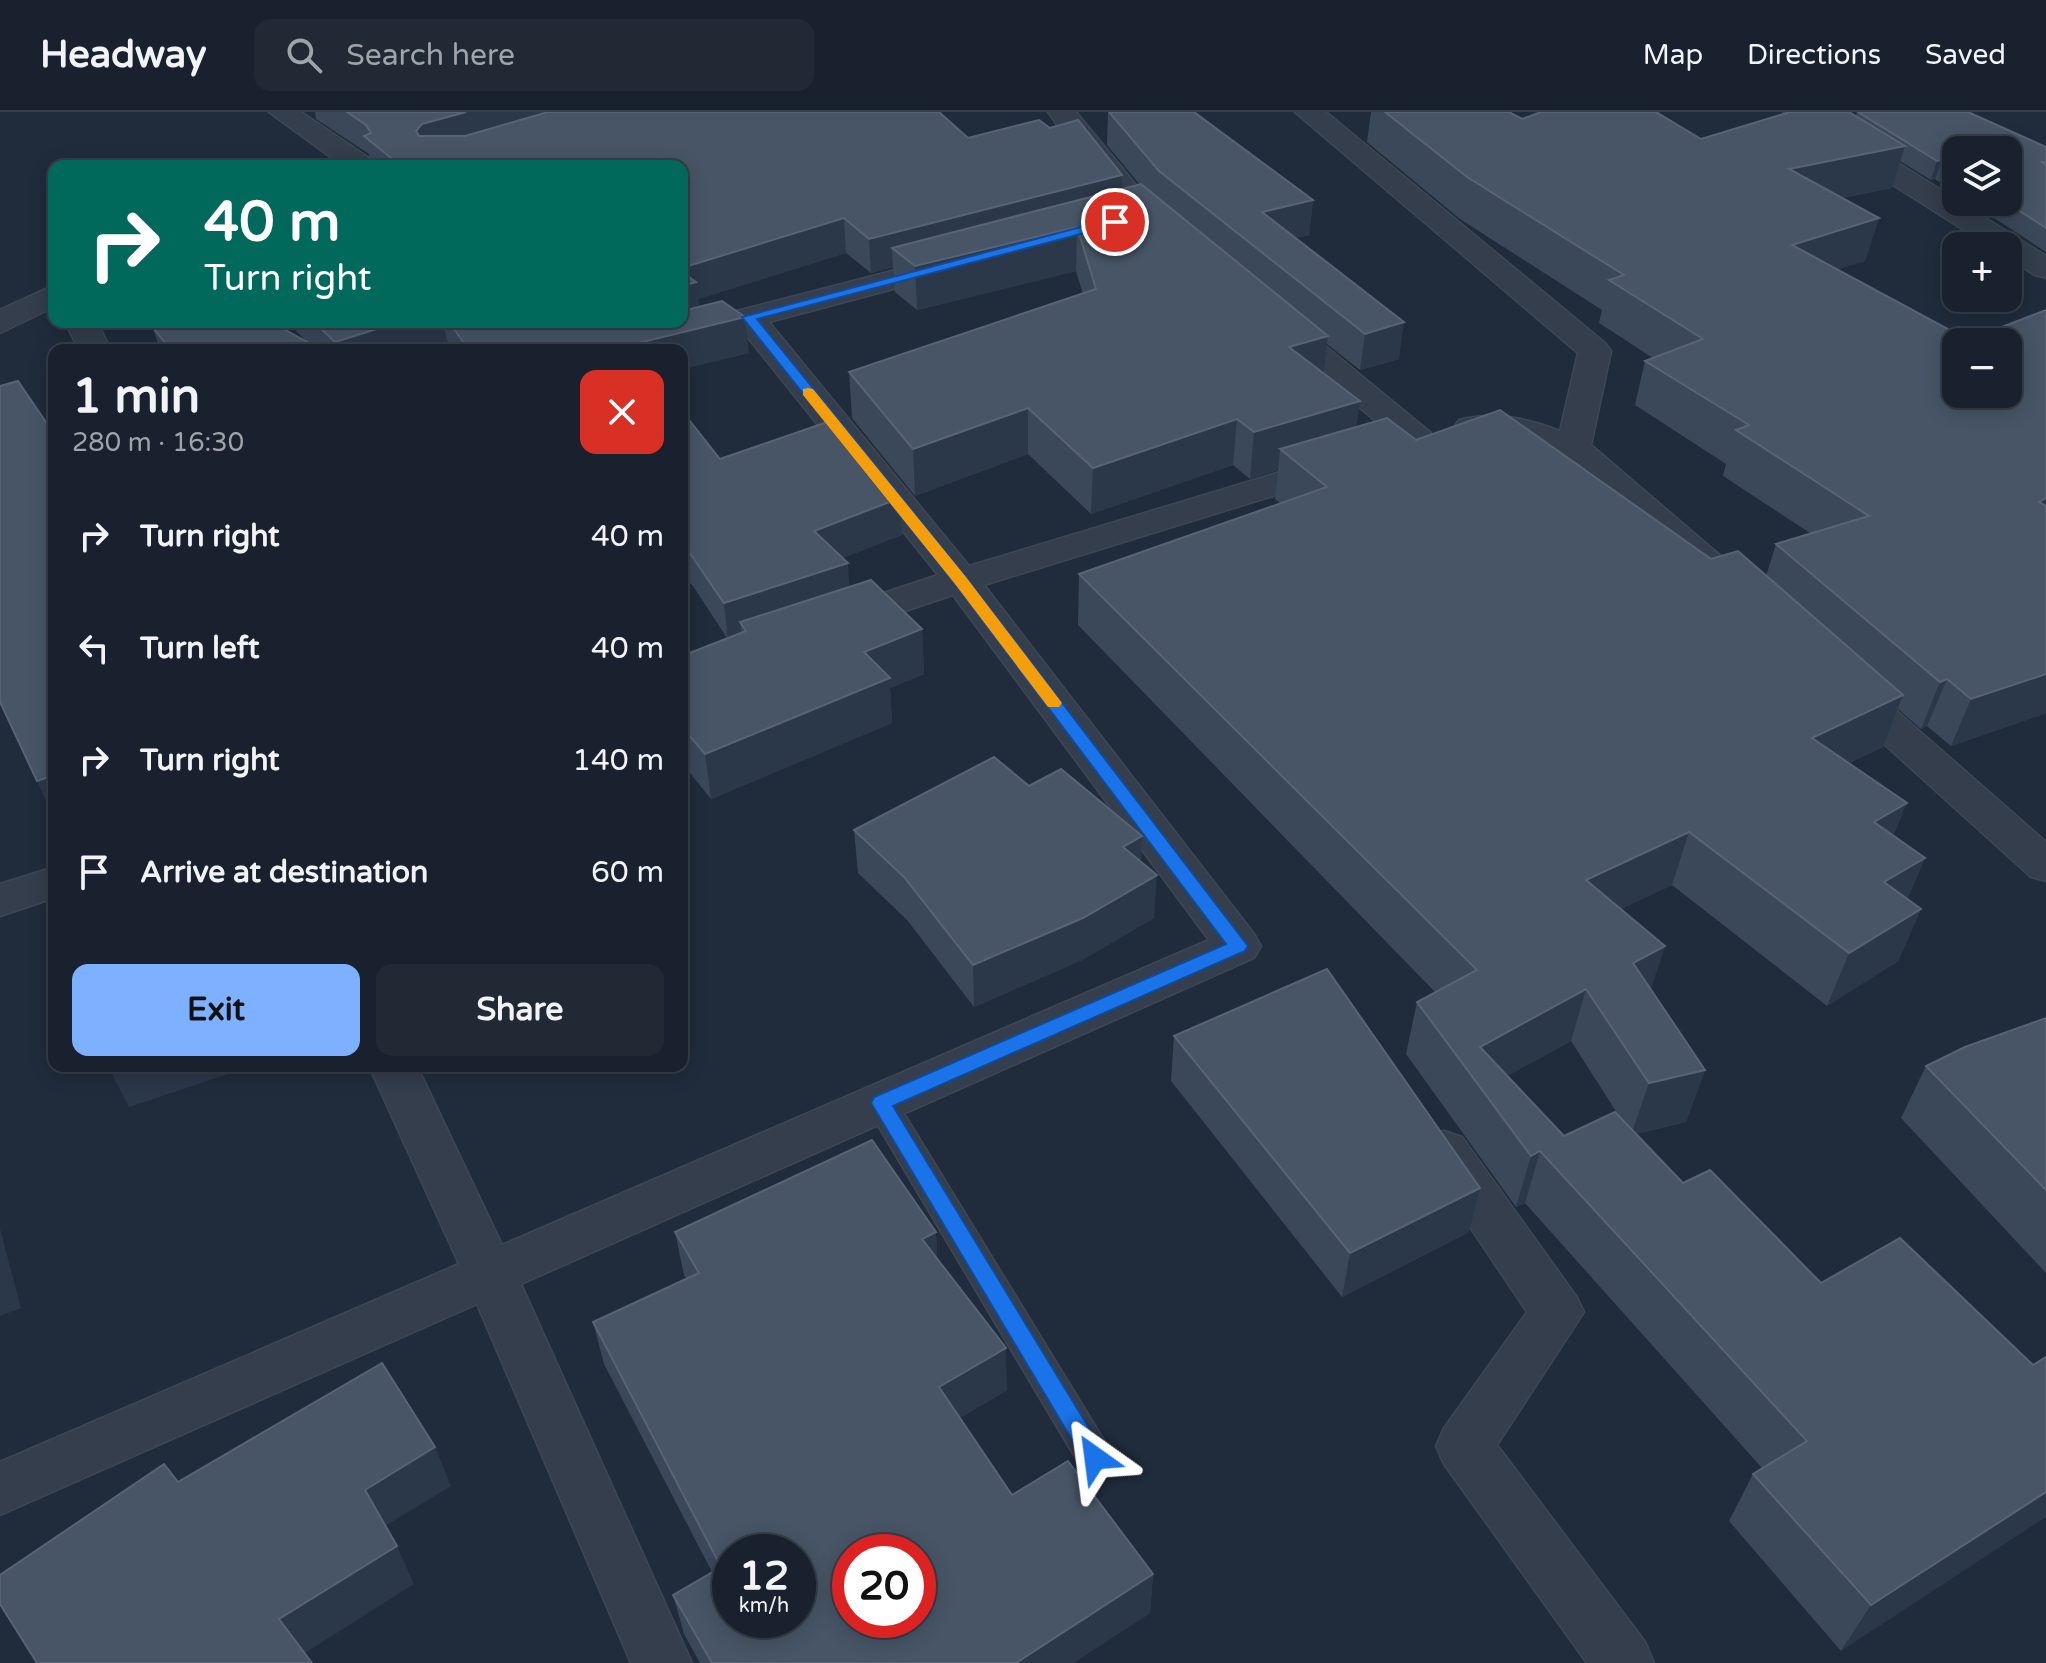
<!DOCTYPE html>
<meta charset="utf-8">
<style>
:root{--surface:#18212d;--page:#212935;--text:#f1f3f6;--muted:#9fa3aa;--line:#363e49;--accent:#7db0ff}
body{margin:0;font-family:"Varela Round",sans-serif;background:var(--page);color:var(--text);height:100vh;display:flex;flex-direction:column;font-size:30px;white-space:nowrap}
*{box-sizing:border-box;margin:0}
p{font-size:26px;color:var(--muted)}
.icon{flex:none;width:44px;height:44px;fill:none;stroke:currentColor;stroke-width:2;stroke-linecap:round;stroke-linejoin:round}
.map{position:relative;flex:1;overflow:hidden}
.side{position:absolute;left:48px;top:232px;width:640px;height:728px;display:flex;flex-direction:column;background:var(--surface);border-radius:16px;box-shadow:0 4px 20px #0003,0 0 0 2px var(--line)}
.side>*{flex:none}
.top-card{position:absolute;left:48px;top:48px;width:640px;height:168px;border-radius:16px;box-shadow:0 4px 20px #0003,0 0 0 2px var(--line);background:#00695c;color:#fff;overflow:hidden}
.fabs{position:absolute;left:1942px;top:24px;display:grid;gap:16px}
.fabs a{display:grid;place-items:center;width:80px;height:80px;border-radius:16px;background:var(--surface);box-shadow:0 4px 20px #0003,0 0 0 2px var(--line);font-size:40px}
.speed{position:absolute;left:712px;top:1422px;display:flex;gap:16px;font-size:40px;font-weight:700;text-align:center}
.speed>*{display:grid;place-content:center;width:104px;height:104px;border-radius:50%;background:var(--surface);box-shadow:0 4px 20px #0003,0 0 0 2px var(--line);line-height:1}
.speed small{font-size:20px;font-weight:400}
.speed .limit{border:12px solid #d22;background:#fff;color:#111}
.pin{position:absolute;display:grid;place-items:center;width:68px;height:68px;color:#fff;margin:-34px;border:4px solid #fff;border-radius:50%;box-shadow:0 2px 8px #0007}
.me{position:absolute;width:88px;margin:-44px;rotate:329deg;stroke-linejoin:round;filter:drop-shadow(0 0 6px #0008)}
.turn{display:flex;align-items:center;gap:28px;height:168px;padding:0 24px;font-size:36px}
.turn .icon{width:104px;height:104px;stroke-width:2.5}
.turn b{display:block;font-size:56px;line-height:68px}
.round{display:grid;place-items:center;flex:none;width:84px;height:84px;border-radius:16px;background:var(--page)}
.headline{display:flex;align-items:center;justify-content:space-between;height:136px;padding:0 24px}
h1{font-size:48px;font-weight:800;line-height:60px}
.primary-button{display:flex;gap:16px;margin-top:auto;padding:16px 24px}
.primary-button a{flex:1;height:92px;border-radius:16px;background:var(--accent);color:#111;font-size:32px;font-weight:800;line-height:92px;text-align:center}
.primary-button a+a{background:var(--page);color:var(--text)}
ul{padding:0;list-style:none}
li{display:flex;align-items:center;gap:24px;height:112px;padding:0 24px}
li div{flex:1}
li b{display:block;font-size:30px}
li em{font-style:normal}
header{display:flex;align-items:center;gap:48px;box-sizing:border-box;height:112px;padding:0 40px;background:var(--surface);border-bottom:2px solid var(--line)}
header strong{font-size:38px}
nav{display:flex;gap:44px;margin-inline-start:auto;font-size:28px}
.search{width:560px;height:72px;background:var(--page);display:flex;align-items:center;gap:20px;box-sizing:border-box;padding:0 28px;border-radius:16px;color:var(--muted);font-size:30px}
.map>svg:first-child{display:block}
.lines{fill:none;stroke-linecap:round;stroke-linejoin:round}
.service-casing{stroke:#3d4755;stroke-width:3}
.minor-casing{stroke:#3d4755;stroke-width:3}
.service{fill:#343e4c;fill-rule:evenodd}
.minor{fill:#343e4c;fill-rule:evenodd}
.wall{fill:#3b485a;fill-rule:evenodd}
.shaded-wall{fill:#2b3849}
.building{fill:#475566;stroke:#586475;stroke-width:2;fill-rule:evenodd}
.route{fill:#1a73e8;stroke:#114b97;stroke-width:2}
.slow{fill:#f59e0b}
</style>
<header>
<strong>Headway</strong>
<div class="search"><svg class="icon" aria-label="search" viewBox="0 0 24 24"><circle cx="10" cy="10" r="6"/><path d="M15 15l6 6"/></svg>Search here</div>
<nav><a>Map</a><a>Directions</a><a>Saved</a></nav>
</header>
<div class="map">
<svg width="2046" height="1551" viewBox="0 0 2046 1551">
<rect width="100%" height="100%" fill="#202c3c"/>
<g class="lines">
<defs>
<polygon id="service" points="881,979 892,982 1108,1335 1113,1346 1108,1357 1095,1362 1082,1357 870,1000 866,991 870,982"/>
<g id="minor">
<polygon points="269,0 301,0 372,48 376,54 343,54"/>
<path d="M1048,0h28l79,96 25,22 -4,6c-7,2 -12,4 -19,1 -25,-10 -91,-99 -109,-125z"/>
<path d="M1295,0h31l280,232 5,7 -20,94 132,113 6,8 -6,8 -13,3 -13,-3 -136,-119 -44,-17 -58,-4 -5,-7 5,-7c34,-9 69,-2 101,11l18,-78z"/>
<polygon points="1784,0 1817,0 2046,144 2046,166 2035,163 2008,146 2008,134 1989,134 1788,6"/>
<polygon points="950,144 961,147 965,153 961,159 769,210 969,454 1320,348 1332,345 1344,348 1349,355 1344,362 984,473 1254,822 1261,834 1254,846 521,1172 692,1551 631,1551 477,1192 0,1403 0,1350 459,1152 369,954 417,954 502,1133 1209,828 953,483 851,517 837,521 823,517 818,509 823,501 938,463 741,217 662,238 608,238 613,231"/>
<polygon points="54,173 54,195 0,221 0,198"/>
<polygon points="1280,203 1291,206 1431,321 1436,328 1431,335 1419,338 1407,335 1269,220 1264,213 1269,206"/>
<polygon points="65,210 97,210 111,238 79,238"/>
<polygon points="1845,562 1859,566 2046,730 2046,769 2031,765 1831,584 1825,575 1831,566"/>
<polygon points="54,755 54,786 0,804 0,772"/>
<polygon points="1444,1019 1462,1025 1576,1184 1584,1200 1497,1333 1645,1530 1654,1551 1587,1551 1444,1352 1436,1334 1444,1316 1527,1200 1419,1039 1426,1025"/>
</g>
</defs>
<use href="#service" class="service-casing"/>
<use href="#minor" class="minor-casing"/>
<use href="#service" class="service"/>
<use href="#minor" class="minor"/>
</g>
<g class="wall">
<path d="M315,0h624l29,26 154,37 -1,14 19,-4 -33,-40 1,-33h86l119,88 -4,35 -13,3 103,121 -39,11 -33,-26 -3,30 36,27 -4,26 60,13 295,119 55,17 10,-32 34,-11 -87,-57 3,-12 -91,-59 10,-44 8,-3 -54,-35 3,-13 -142,-91 -93,-77 4,-30h138l13,7 179,20 155,-23 1,-4 189,35v105l-76,-50h38l-52,-52v43l-21,-14 -4,1 -31,-19 -8,27 -50,10 37,20 -14,43 -28,8 131,71 78,-30v403l-95,33 -24,-20 -6,3 -23,-20 -15,38 -34,16 44,72 32,23 -18,41 14,10 -23,52 -71,45 -155,-121 -51,24 44,37 -15,44 55,80 -19,52 -50,12 47,49 138,100 212,82 -192,286 -112,-130 24,-47 9,-6 -237,-265 -9,4 -110,-153 11,-52 18,-10 -357,-367 1,-51 201,-71 -5,-4 3,-29 -28,9 -17,-14 -142,49 -63,-60 -113,42 -63,-78 -3,-46 234,-78 -7,-23 -159,39 -22,-18 -2,-25 -22,6 -25,-20 -148,46 1,8 50,46 -67,16v-19h-230l-4,-6 -18,6h-114l-6,-6 1,6h-151l-7,-22 154,14 -20,-20h395v-156h-311l-2,-12 -53,-35zM1571,929l48,75 -55,20 -57,-60z"/>
<polygon points="682,299 720,347 900,386 902,423 842,446 849,475 922,517 924,562 890,576 892,611 711,687 682,651 682,544 727,526 693,474 682,463"/>
<polygon points="1029,674 1142,724 1141,750 1154,806 1082,848 974,895 907,808 858,761 854,718"/>
<polygon points="2046,906 2046,1161 1901,1006 1926,954"/>
<polygon points="1174,924 1469,1120 1342,1185 1171,969"/>
<polygon points="675,1120 936,1120 937,1146 1007,1278 960,1306 1012,1383 1153,1462 1150,1501 1073,1551 700,1551 684,1522 673,1483 712,1460 604,1252 593,1210 686,1166 684,1163"/>
</g>
<g class="shaded-wall">
<polygon points="466,0 587,0 424,52 416,19 422,12"/>
<polygon points="1905,34 1892,76 1778,98 1789,57"/>
<polygon points="1942,48 1935,67 1931,68 1937,49"/>
<polygon points="1122,63 1121,96 892,136 893,155 871,161 869,127"/>
<polygon points="1313,88 1309,123 1259,136 1262,100"/>
<polygon points="844,106 846,141 698,187 701,205 682,210 682,156"/>
<polygon points="1879,106 1865,149 1779,176 1792,133"/>
<polygon points="1077,115 1076,159 917,198 915,154"/>
<polygon points="745,205 749,241 682,257 682,238 631,238 630,233"/>
<polygon points="399,210 443,210 448,232 430,238 337,238 335,230"/>
<polygon points="1404,210 1399,247 1360,258 1365,222"/>
<polygon points="1328,224 1323,269 1289,235"/>
<polygon points="309,231 311,238 287,238"/>
<polygon points="1360,289 1354,335 1280,337 1278,358 1250,367 1254,320"/>
<polygon points="1028,296 1028,342 915,384 913,337"/>
<polygon points="1237,307 1233,353 1091,402 1093,356"/>
<polygon points="900,386 902,423 818,456 814,419"/>
<polygon points="2046,386 2046,421 2039,390"/>
<polygon points="848,451 850,489 740,510 742,524 728,529 724,491"/>
<polygon points="922,517 924,562 890,576 892,611 711,687 705,642 864,540"/>
<polygon points="2046,562 2046,601 1951,634 1971,587"/>
<polygon points="1947,567 1927,614 1921,617 1940,570"/>
<polygon points="1903,583 1883,635 1793,678 1812,626"/>
<polygon points="54,663 54,699 51,700 37,669"/>
<polygon points="1907,691 1885,744 1874,710"/>
<polygon points="1689,720 1672,773 1572,820 1586,768"/>
<polygon points="1142,724 1140,767 1123,735"/>
<polygon points="1925,746 1902,798 1884,770"/>
<polygon points="1157,763 1154,806 1082,848 974,895 973,853"/>
<polygon points="1921,797 1898,849 1827,894 1849,841"/>
<polygon points="1665,834 1648,886 1633,851"/>
<polygon points="1586,877 1571,929 1482,978 1480,935"/>
<polygon points="108,954 252,954 129,995"/>
<polygon points="1705,958 1686,1010 1631,1023 1649,971"/>
<polygon points="1540,1039 1525,1091 1516,1095 1531,1044"/>
<polygon points="1480,1076 1469,1120 1342,1185 1350,1141"/>
<polygon points="0,1117 21,1196 0,1204"/>
<polygon points="936,1120 938,1164 922,1127"/>
<polygon points="1006,1236 1007,1278 941,1317 939,1275"/>
<polygon points="435,1335 451,1374 382,1416 365,1378"/>
<polygon points="2046,1380 2046,1405 1841,1539 1871,1493"/>
<polygon points="397,1434 414,1472 300,1544 279,1507"/>
<polygon points="1153,1462 1150,1501 1073,1551 1016,1551"/>
</g>
<g class="building">
<polygon points="347,0 466,0 422,12 416,19 419,24 465,24 548,0 939,0 968,26 1039,8 1050,16 1078,8 1122,63 869,127 844,106 682,156 682,54 401,54 364,24 371,21 366,13"/>
<polygon points="1109,0 1194,0 1313,88 1262,100 1404,210 1365,222 1159,59"/>
<path d="M1385,0h124l13,7 19,-7h115l45,27 89,-27h59l56,34 -116,23 90,49 -87,27 176,95 78,-30v188l-7,4 7,4v168l-75,25 -24,-20 -7,3 -164,-138 93,-28 -133,-86 13,-5 -104,-64 58,-22 -94,-59 15,-5 -157,-98zM1956,230h52v52h-52z"/>
<polygon points="1858,0 1968,0 2046,35 2046,50 2042,50 2046,53 2046,116 2006,90 2008,90 2008,38 1956,38 1956,57 1942,48 1937,49"/>
<polygon points="1141,72 1328,224 1289,235 1360,289 1254,320 1237,307 1093,356 1028,296 913,337 849,260 1096,177 1077,115 915,154 892,136"/>
<polygon points="682,160 696,170 682,174"/>
<polygon points="722,189 745,205 630,233 634,238 469,238 449,210 682,210 682,199"/>
<polygon points="171,210 271,210 309,231 287,238 171,238 153,216"/>
<polygon points="314,210 399,210 335,230"/>
<polygon points="18,269 54,322 54,663 37,669 0,590 0,274"/>
<polygon points="1500,298 1711,447 1738,439 1903,583 1812,626 1907,691 1874,710 1925,746 1884,770 1921,797 1849,841 1689,720 1586,768 1665,834 1633,851 1705,958 1649,971 1586,877 1480,935 1564,1024 1615,1000 1683,1071 1710,1058 1821,1171 1900,1126 2033,1253 2046,1245 2046,1380 1871,1493 1753,1362 1807,1329 1540,1039 1531,1044 1417,890 1477,858 1079,462 1327,375 1280,337 1387,306 1416,328"/>
<polygon points="682,299 720,347 836,307 900,386 814,419 848,451 724,491 687,437 682,432"/>
<polygon points="871,468 922,517 864,540 890,566 705,642 682,615 682,544 746,519 740,510"/>
<polygon points="994,645 1029,674 1061,657 1142,724 1123,735 1157,763 1083,806 973,853 904,765 854,718"/>
<polygon points="1327,857 1480,1076 1350,1141 1174,924"/>
<polygon points="2046,906 2046,1078 1926,954 1965,935"/>
<path d="M872,1028l64,92 -14,7 84,109 -67,39 73,108 56,-34 85,113 -137,89h-304l-39,-68 48,-28 -128,-245 106,-49 -24,-41zM730,1440h68v68h-68zM850,1440h68v68h-68z"/>
<polygon points="382,1251 435,1335 365,1378 397,1434 279,1507 312,1551 37,1551 0,1492 0,1463 164,1352 178,1370"/>
</g>
<polygon class="route" points="1115,106 1119,107 1119,112 757,207 966,465 1248,834 1245,839 893,994 1103,1339 1107,1346 1103,1353 1095,1357 1087,1353 871,991 874,985 1226,832 955,472 742,205"/>
<polygon class="slow" points="808,276 813,277 966,465 1059,587 1062,591 1059,595 1048,595 955,472 803,283 803,277"/>
</svg>
<div class="fabs">
<a><svg class="icon" aria-label="layers" viewBox="0 0 24 24"><path d="M12 4l9 5-9 5-9-5zM3 14l9 5 9-5"/></svg></a>
<a>+</a>
<a>−</a>
</div>
<div class="speed"><div>12<small>km/h</small></div><div class="limit">20</div></div>
<div class="pin" style="left:1115px;top:110px;background:#d93025"><svg class="icon" aria-label="arrive" viewBox="0 0 24 24"><path d="M6 21V4h12l-3 4 3 4H6"/></svg></div>
<svg class="me" style="left:1095px;top:1346px" viewBox="-20 -20 40 40"><path d="M0-17L14 15 0 8-14 15z" fill="#1a73e8" stroke="#fff" stroke-width="4"/></svg>
<div class="top-card">
<div class="turn"><svg class="icon" aria-label="right" viewBox="0 0 24 24"><path d="M7 20v-9h11M14 6l5 5-5 5"/></svg><div><b>40 m</b>Turn right</div></div>
</div>
<section class="side">
<div class="headline"><div><h1>1 min</h1><p>280 m · 16:30</p></div><a class="round" style="background:#d93025;color:#fff"><svg class="icon" aria-label="close" viewBox="0 0 24 24"><path d="M6 6l12 12M18 6L6 18"/></svg></a></div>
<ul>
<li><svg class="icon" aria-label="right" viewBox="0 0 24 24"><path d="M7 20v-9h11M14 6l5 5-5 5"/></svg><div><b>Turn right</b></div><em>40 m</em></li>
<li><svg class="icon" aria-label="left" viewBox="0 0 24 24"><path d="M17 20v-9H6M10 6l-5 5 5 5"/></svg><div><b>Turn left</b></div><em>40 m</em></li>
<li><svg class="icon" aria-label="right" viewBox="0 0 24 24"><path d="M7 20v-9h11M14 6l5 5-5 5"/></svg><div><b>Turn right</b></div><em>140 m</em></li>
<li><svg class="icon" aria-label="arrive" viewBox="0 0 24 24"><path d="M6 21V4h12l-3 4 3 4H6"/></svg><div><b>Arrive at destination</b></div><em>60 m</em></li>
</ul>
<div class="primary-button"><a>Exit</a><a>Share</a></div>
</section>
</div>
